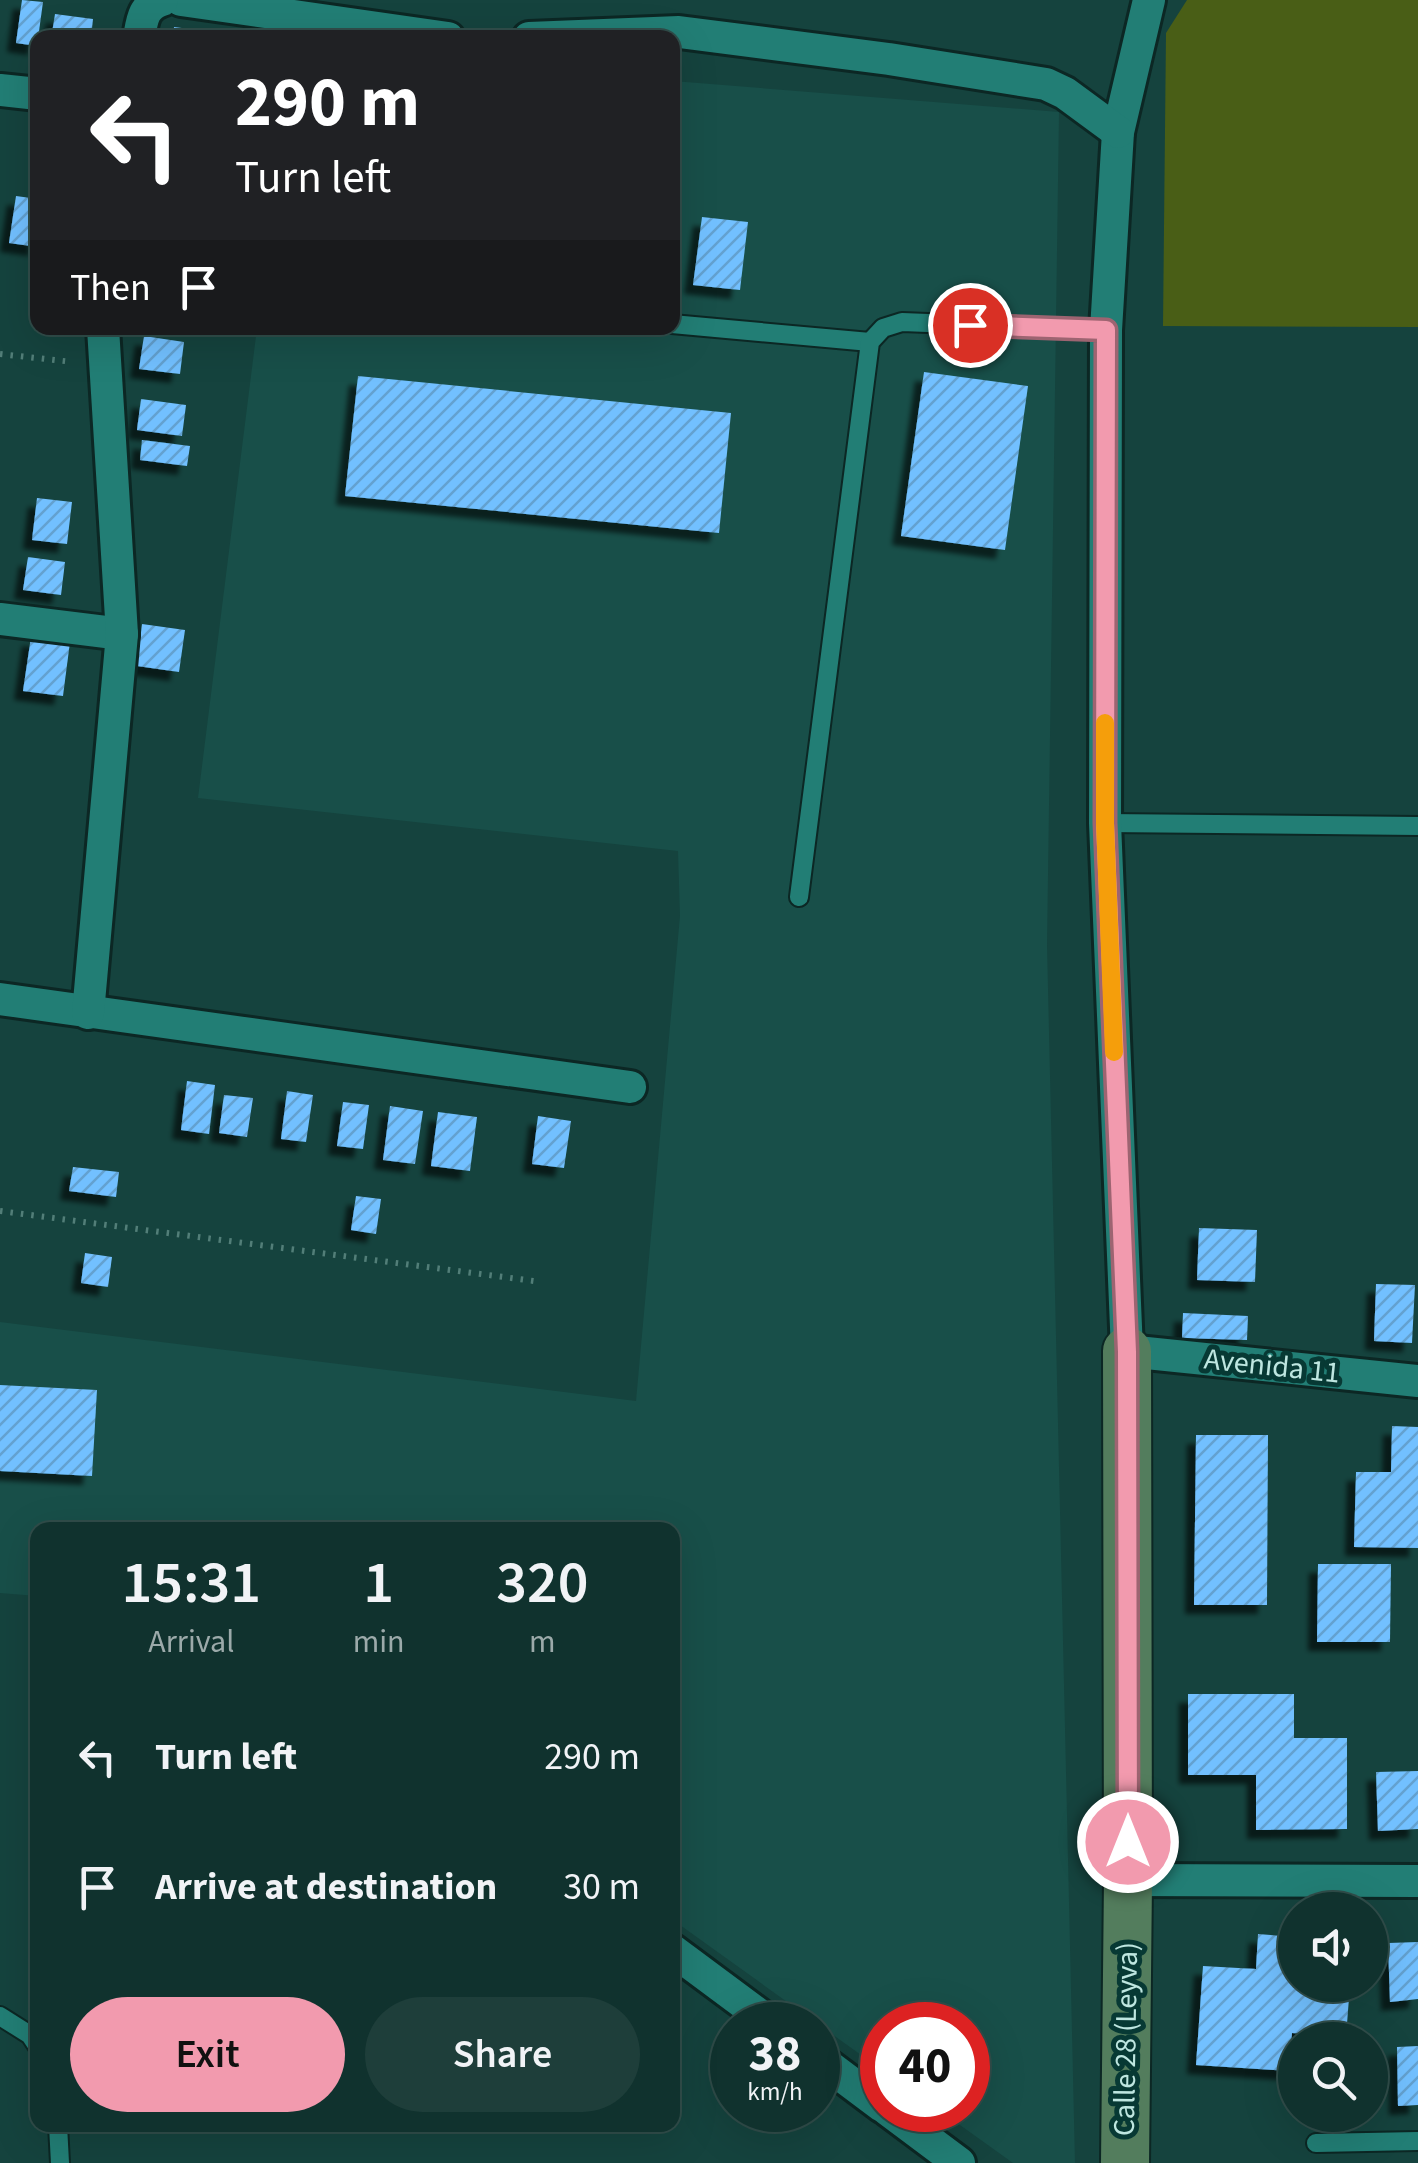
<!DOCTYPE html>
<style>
:root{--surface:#10322e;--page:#1e3e3a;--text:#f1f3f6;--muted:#9caaaa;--line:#304d4a;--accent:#f29aae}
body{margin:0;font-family:"Source Sans 3",sans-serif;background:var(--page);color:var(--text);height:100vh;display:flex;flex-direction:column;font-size:38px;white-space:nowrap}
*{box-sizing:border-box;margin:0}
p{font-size:32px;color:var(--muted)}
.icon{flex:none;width:55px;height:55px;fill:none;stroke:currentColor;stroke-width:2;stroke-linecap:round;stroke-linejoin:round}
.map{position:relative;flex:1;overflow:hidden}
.drawer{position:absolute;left:30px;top:1522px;width:650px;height:610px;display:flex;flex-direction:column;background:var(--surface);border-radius:20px;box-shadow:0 10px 40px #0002,0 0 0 2px var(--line)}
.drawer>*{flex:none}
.hud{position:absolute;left:30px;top:30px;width:650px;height:305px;border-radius:20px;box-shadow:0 10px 40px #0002,0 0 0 2px var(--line);background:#202124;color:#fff;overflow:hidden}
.buttons{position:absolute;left:1278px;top:1892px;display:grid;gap:20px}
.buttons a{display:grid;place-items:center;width:110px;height:110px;border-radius:50%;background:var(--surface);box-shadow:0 10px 40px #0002,0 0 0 2px var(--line);font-size:50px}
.speed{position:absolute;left:710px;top:2002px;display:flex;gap:20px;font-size:50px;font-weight:700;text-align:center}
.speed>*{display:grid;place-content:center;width:130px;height:130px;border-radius:50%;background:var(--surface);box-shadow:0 10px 40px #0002,0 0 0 2px var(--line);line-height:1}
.speed small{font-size:25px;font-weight:400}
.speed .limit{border:15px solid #d22;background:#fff;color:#111}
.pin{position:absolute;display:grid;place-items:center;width:85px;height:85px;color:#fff;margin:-42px;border:5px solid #fff;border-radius:50%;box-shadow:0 2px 10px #0007}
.me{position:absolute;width:110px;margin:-55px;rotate:0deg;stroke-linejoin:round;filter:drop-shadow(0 0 8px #0008)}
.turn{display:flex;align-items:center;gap:35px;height:210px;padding:0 40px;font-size:45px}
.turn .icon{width:130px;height:130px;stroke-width:2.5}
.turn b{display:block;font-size:70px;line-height:85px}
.then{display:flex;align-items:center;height:95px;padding:0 40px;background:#0003;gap:20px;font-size:38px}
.eta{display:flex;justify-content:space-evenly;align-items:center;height:170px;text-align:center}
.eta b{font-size:60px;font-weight:600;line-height:70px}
.button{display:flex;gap:20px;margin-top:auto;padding:20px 40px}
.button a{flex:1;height:115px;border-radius:60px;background:var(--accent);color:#111;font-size:40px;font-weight:600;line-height:115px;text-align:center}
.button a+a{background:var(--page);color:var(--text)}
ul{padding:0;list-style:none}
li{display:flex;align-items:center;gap:30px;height:130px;padding:0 40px}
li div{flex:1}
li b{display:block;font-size:38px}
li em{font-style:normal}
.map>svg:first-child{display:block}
.built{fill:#184f49}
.green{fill:#495e16}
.building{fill:url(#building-hatch);filter:url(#shadow)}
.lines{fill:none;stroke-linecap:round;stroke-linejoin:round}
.lane-casing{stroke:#0c2724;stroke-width:22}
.street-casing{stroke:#0c2724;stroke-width:38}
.secondary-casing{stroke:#0c2724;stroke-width:52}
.path{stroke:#527e78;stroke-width:6;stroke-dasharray:2.5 8;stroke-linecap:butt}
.lane{stroke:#227e75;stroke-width:18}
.street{stroke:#227e75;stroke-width:32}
.secondary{stroke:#537d5d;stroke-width:48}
.route-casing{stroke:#9d6471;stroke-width:25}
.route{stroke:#f29aae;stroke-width:18}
.slow{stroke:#f59e0b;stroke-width:18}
.labels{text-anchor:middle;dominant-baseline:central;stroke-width:10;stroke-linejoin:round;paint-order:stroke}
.street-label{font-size:30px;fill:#bee6e0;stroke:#073934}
</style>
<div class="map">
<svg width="1418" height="2163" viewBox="0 0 1418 2163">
<defs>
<pattern id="building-hatch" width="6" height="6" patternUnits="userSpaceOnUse" patternTransform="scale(2.5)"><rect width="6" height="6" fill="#72c0ff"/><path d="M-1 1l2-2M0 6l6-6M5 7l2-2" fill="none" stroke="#64a1d0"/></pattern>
<filter id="shadow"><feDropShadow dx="-9" dy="9" stdDeviation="2.5" flood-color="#0009"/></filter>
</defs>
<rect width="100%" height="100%" fill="#15433e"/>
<polygon class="built" points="673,81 1059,112 1047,945 1075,2163 1013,2163 939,2110 968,2110 968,2025 882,2025 882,2070 673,1920 672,1530 38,1530 37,1596 0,1593 0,1322 636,1401 680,916 678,851 198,798 257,328 672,328"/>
<polygon class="green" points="1187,0 1418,0 1418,327 1163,326 1166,33"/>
<g class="building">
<polygon points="22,0 43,2 37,46 16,43"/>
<polygon points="55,14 93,19 91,38 52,33"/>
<polygon points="174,27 205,31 204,38 173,38"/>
<polygon points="16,196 38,199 38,247 9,243"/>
<polygon points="702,217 748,222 740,290 693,285"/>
<polygon points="144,336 184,342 180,374 139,369"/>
<polygon points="924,372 1028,386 1005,550 901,536"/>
<polygon points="358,376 731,413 719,533 345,496"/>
<polygon points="141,399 186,405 182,436 137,430"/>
<polygon points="142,440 190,446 187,466 140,460"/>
<polygon points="37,498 72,502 67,544 32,540"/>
<polygon points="28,557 65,562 61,595 23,590"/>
<polygon points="142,624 185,630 179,672 137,666"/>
<polygon points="31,637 70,642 63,696 23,691"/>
<polygon points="187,1081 215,1085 209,1134 181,1130"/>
<polygon points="287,1091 313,1095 306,1142 281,1139"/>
<polygon points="224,1095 253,1098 247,1137 219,1133"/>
<polygon points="343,1102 369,1105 363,1149 337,1146"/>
<polygon points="390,1106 423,1111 415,1164 383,1160"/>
<polygon points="438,1112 477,1117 470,1171 431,1166"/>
<polygon points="538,1116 571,1121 564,1168 532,1164"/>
<polygon points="73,1167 119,1172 116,1197 69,1191"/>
<polygon points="356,1196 381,1199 376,1234 351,1230"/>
<polygon points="1199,1228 1257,1230 1255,1282 1197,1280"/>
<polygon points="85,1253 112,1257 108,1287 81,1283"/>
<polygon points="1376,1284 1415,1285 1412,1343 1374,1341"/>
<polygon points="1183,1313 1248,1316 1247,1340 1182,1338"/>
<polygon points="0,1385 97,1390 92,1476 0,1471"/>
<polygon points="1392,1426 1418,1427 1418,1548 1354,1547 1356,1472 1391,1472"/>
<polygon points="1196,1435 1268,1435 1267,1605 1194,1605"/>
<polygon points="1318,1564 1391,1564 1390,1642 1317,1642"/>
<polygon points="1188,1694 1294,1694 1294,1738 1347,1738 1347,1829 1256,1830 1256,1775 1188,1775"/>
<polygon points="1418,1771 1418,1829 1378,1831 1376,1772"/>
<polygon points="1258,1934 1295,1937 1295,1985 1350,1985 1346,2037 1292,2033 1289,2071 1196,2065 1203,1966 1256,1969"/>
<polygon points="1418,1942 1418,1999 1390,2002 1388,1943"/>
<polygon points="1418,2046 1418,2105 1398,2106 1397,2047"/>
</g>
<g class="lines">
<defs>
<g id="lane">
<polyline points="672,324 870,342"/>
<polyline points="1105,823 1418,826"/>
<polyline points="799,897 870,342 883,328 902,322 1106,330"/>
<polyline points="0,2016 30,2035 38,2047"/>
<polyline points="58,2125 60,2163"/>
<polyline points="1316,2143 1418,2141"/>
</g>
<g id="street">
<polyline points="181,0 448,38"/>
<polyline points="1149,0 1118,132 1106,330 1105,823 1127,1351 1418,1381"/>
<path d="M139,38c3,-18 4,-32 23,-38"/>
<polyline points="529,38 679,32 889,59 1046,84 1065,93 1118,132"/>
<polyline points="0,90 38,94"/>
<polyline points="0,619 122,634"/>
<polyline points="0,999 630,1087"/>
<polyline points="88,1013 122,634 103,328"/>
<polyline points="1128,1880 1418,1881"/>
<polyline points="672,1950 773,2025"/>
<polyline points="818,2058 882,2106"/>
<polyline points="888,2110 959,2163"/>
</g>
<polyline id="secondary" points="1125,2163 1128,1880 1127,1351"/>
</defs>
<use href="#lane" class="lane-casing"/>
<use href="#street" class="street-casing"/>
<use href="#secondary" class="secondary-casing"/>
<g class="path">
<polyline points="0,354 73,362"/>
<polyline points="0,1211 534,1281"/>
</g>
<use href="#lane" class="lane"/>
<use href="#street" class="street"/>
<use href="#secondary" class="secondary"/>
</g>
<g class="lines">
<defs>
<polyline id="route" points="970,325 1106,330 1105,823 1127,1352 1128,1842"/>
</defs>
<use href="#route" class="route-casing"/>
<use href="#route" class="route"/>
<polyline class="slow" points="1105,723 1105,823 1114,1052"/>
</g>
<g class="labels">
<g class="street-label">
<text transform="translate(1272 1366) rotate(6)">Avenida 11</text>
<text transform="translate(1126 2039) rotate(-89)">Calle 28 (Leyva)</text>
</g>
</g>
</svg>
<div class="buttons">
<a><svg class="icon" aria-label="sound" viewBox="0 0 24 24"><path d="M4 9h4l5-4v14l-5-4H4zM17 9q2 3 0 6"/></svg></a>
<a><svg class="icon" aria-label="search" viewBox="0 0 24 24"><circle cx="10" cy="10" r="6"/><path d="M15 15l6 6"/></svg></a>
</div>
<div class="speed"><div>38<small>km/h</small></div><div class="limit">40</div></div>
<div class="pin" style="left:970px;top:325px;background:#d93025"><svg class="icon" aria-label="arrive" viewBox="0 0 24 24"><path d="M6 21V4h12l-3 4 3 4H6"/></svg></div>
<svg class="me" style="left:1128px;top:1842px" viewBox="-20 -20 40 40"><circle r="17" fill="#f29aae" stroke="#fff" stroke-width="3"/><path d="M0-11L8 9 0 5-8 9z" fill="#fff"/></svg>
<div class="hud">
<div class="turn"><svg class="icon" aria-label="left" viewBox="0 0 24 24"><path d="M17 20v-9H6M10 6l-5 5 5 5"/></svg><div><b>290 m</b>Turn left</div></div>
<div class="then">Then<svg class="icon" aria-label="arrive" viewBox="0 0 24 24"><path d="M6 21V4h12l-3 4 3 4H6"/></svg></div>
</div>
<section class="drawer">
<div class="eta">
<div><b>15:31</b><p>Arrival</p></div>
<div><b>1</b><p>min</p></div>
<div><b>320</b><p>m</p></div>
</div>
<ul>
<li><svg class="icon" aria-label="left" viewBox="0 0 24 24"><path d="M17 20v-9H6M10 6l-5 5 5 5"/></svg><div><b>Turn left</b></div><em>290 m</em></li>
<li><svg class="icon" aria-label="arrive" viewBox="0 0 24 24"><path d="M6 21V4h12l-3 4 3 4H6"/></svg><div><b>Arrive at destination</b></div><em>30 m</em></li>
</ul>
<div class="button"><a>Exit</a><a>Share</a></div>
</section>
</div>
